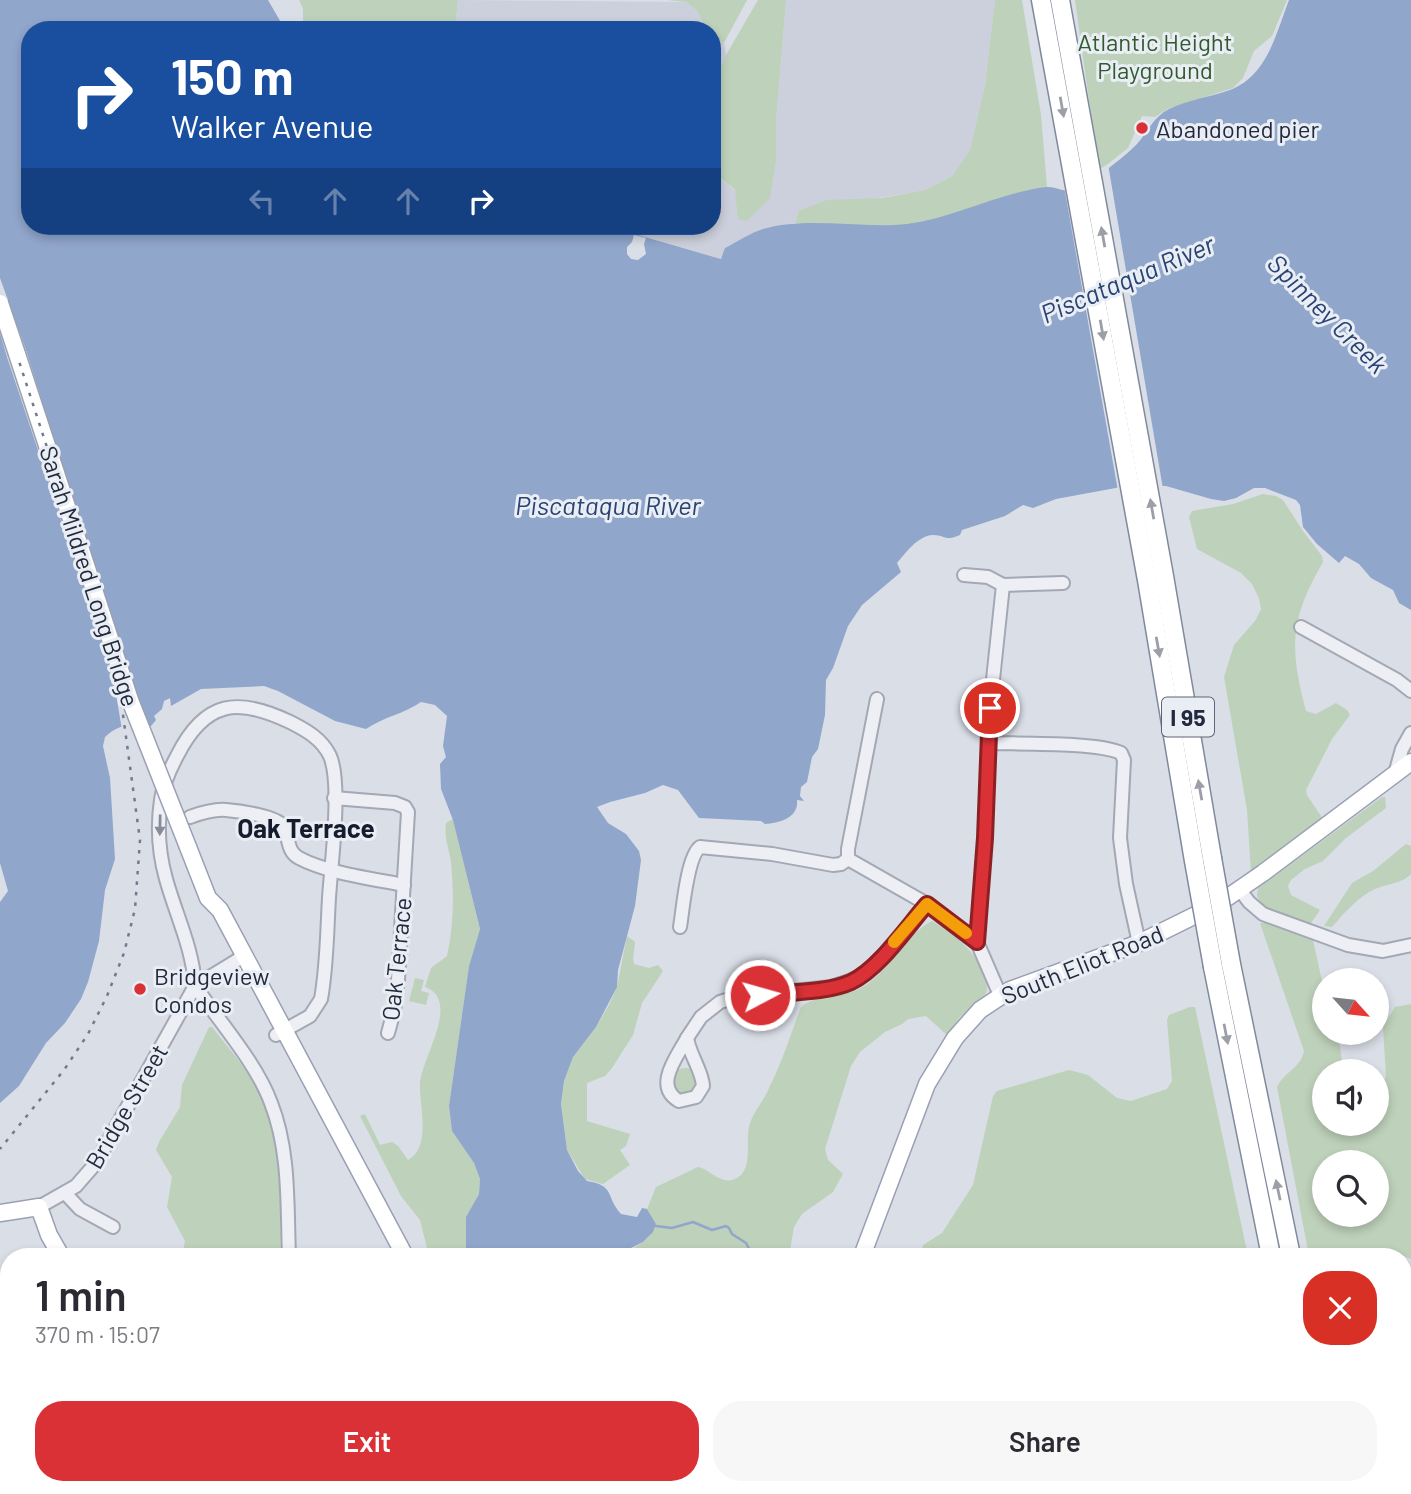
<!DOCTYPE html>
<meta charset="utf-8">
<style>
:root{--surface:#fff;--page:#f7f7f7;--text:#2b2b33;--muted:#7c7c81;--accent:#da3136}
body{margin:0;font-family:Barlow,sans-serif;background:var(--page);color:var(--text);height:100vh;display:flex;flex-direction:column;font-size:26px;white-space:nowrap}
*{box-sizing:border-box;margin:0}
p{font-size:23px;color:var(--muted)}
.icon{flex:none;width:38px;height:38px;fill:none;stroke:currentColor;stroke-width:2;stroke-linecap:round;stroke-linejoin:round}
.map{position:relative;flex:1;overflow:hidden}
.sheet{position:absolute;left:0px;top:1248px;width:1412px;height:247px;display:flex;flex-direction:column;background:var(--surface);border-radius:28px 28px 0 0;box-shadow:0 4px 10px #0003}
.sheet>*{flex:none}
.guide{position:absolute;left:21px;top:21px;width:700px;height:214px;border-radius:28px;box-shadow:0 4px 10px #0003;background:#1a4fa0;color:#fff;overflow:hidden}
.needle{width:46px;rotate:117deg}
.fabs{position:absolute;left:1312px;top:968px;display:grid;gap:14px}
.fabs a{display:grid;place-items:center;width:77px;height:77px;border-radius:50%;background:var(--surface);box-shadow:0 4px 10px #0003;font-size:35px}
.pin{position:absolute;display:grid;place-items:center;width:60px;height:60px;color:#fff;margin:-30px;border:4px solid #fff;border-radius:50%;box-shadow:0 2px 7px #0007}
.me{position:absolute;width:77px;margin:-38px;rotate:84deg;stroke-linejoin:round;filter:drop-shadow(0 0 5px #0008)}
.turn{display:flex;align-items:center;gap:24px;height:147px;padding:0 35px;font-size:32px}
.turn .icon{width:91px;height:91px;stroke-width:2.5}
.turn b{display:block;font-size:49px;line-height:60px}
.lanes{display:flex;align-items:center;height:66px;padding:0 35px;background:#0003;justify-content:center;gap:35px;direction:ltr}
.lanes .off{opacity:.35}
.round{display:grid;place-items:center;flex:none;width:74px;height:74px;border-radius:28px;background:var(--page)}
.head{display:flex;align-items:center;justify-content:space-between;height:119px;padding:0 35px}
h1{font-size:42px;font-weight:600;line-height:52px}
.primary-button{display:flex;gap:14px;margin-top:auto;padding:14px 35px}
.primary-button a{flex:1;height:80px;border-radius:28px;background:var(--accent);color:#fff;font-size:28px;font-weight:600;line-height:80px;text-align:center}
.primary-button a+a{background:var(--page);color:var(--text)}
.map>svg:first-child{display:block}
.built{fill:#ccd0dc}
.green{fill:#bed1ba;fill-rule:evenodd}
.water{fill:#91a6cb}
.pier{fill:#dadee7}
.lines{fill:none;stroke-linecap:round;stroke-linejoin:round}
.stream{stroke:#91a6cb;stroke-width:2.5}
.minor-casing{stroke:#a3a8b4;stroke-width:16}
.major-casing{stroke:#99a0b3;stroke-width:19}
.highway-casing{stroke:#80899e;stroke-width:21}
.minor{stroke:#edeff5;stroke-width:12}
.major{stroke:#fff;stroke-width:16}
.highway{stroke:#fff;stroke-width:18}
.rail{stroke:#727a91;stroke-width:2.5;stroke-dasharray:3.5 7;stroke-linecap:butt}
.major-bridge-casing{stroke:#99a0b3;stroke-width:19;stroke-linecap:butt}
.highway-bridge-casing{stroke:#80899e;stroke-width:21;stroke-linecap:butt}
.major-bridge{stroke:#fff;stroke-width:16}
.highway-bridge{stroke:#fff;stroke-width:18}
.oneway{fill:#9c9fa8}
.oneway2{fill:#888c9a}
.route-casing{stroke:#8e2023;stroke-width:18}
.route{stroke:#da3136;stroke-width:12}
.slow{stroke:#f59e0b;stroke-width:12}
.poi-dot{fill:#da3136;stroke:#e9edf4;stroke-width:2.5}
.labels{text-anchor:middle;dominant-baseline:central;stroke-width:6;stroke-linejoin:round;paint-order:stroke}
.shield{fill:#e9edf4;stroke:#5e6475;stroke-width:2}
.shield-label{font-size:23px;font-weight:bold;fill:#232a3e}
.park-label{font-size:24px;fill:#325a2f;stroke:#e9edf4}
.poi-label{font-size:24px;fill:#232a3e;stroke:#e9edf4;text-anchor:start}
.street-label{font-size:24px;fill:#232a3e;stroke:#e9edf4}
.water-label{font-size:26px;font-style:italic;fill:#2a4375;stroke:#e9edf4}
.neighbourhood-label{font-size:26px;font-weight:bold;fill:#161b2e;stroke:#e9edf4}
</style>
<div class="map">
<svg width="1411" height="1494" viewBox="0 0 1411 1494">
<rect width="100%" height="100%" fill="#dadee7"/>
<g class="built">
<polygon points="458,0 687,2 697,11 707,30 455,30"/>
<polygon points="786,0 995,0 985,85 970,150 952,176 925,190 799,211 795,223 762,230 722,259 607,226 712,226 712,171 735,191 776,160 776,121"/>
<polygon points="712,40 724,43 726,55 712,86"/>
</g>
<g class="green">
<polygon points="299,0 458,0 455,30 303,30 303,9"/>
<polygon points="667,0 747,0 724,43 712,40 712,30 707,30 697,11 687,2"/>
<polygon points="758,0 786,0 776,121 776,160 770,198 747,221 738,219 735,190 712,171 712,86 726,55"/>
<path d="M995,0h27l19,115 6,72c-38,9 -75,23 -113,33 -44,11 -94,6 -139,3l4,-12 27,-11 56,-2 43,-8 27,-14 18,-26 15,-65z"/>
<polygon points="1075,0 1287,0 1272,36 1254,51 1243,78 1233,88 1167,109 1155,117 1142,116 1128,148 1099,171"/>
<path d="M1263,494l13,2 7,4 20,31 19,25 1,6c-33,57 -34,85 -17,149l10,3 20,-11 11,7 3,5 -18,24 -26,51 1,5 14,21v3l-68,53h-2l-4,-62 -23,-133 10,-32 21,-24 6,-12 -2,-11 -7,-14 -11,-11 -44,-24 -8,-32 3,-6 41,-7z"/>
<polygon points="1382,797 1385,797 1386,808 1346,838 1323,861 1305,869 1291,880 1288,886 1291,895 1320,910 1311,923 1306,923 1262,908 1257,895 1258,888"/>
<path d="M453,819l27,110 -11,37 -20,140 3,25 22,32 6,16 -1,15 -13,23v39h-33l-6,-8 -7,-28 -19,-24 -41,-80 5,-2 15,31 12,-3 6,4 10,14c24,-13 11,-54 12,-76 1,-25 42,-84 5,-97l6,-19 16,-12c7,-31 7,-63 4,-94 -2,-14 -7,-24 -5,-39z"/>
<path d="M1406,844l5,2v28c-8,9 -24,10 -36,15 -17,8 -30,23 -43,38l-8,-1 28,-43 21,-12z"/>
<path d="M932,921c23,12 61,44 54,73l-26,23 -13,18 -21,-19 -18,3 -6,5 -17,8 -25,20 -9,14 -26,83 3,11 15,14 -10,18 -31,22 -8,13 -5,29h-174c17,-6 35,-14 41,-32l-9,-15 9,-22 42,-20c11,2 21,16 34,13 23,-6 13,-37 17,-53 3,-14 15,-26 20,-39 13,-26 22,-54 32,-81 16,-14 43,-7 65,-22 23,-15 44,-54 66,-64z"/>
<path d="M1260,923h6l47,17 12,55v37l8,1 7,13 3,25h-18v53h52v-33l9,-14 -3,-50 12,-20 16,-3v255l-7,-3h-95l-32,-169c8,-16 23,-18 27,-36zM1325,1162h52v52h-52z"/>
<polygon points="627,936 635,942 633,959 634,964 649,968 658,965 663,971 642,1003 633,1035 612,1068 605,1076 587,1083 587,1121 630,1134 626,1146 620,1150 630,1165 603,1184 585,1179 567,1150 561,1104 564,1081 573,1057 596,1027 610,1003 617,987"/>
<polygon points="415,978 424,980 421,991 429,993 426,1005 409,1001"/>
<polygon points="1190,1007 1195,1007 1248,1256 920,1256 923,1245 942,1233 973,1185 993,1096 997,1091 1069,1070 1088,1075 1117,1098 1131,1101 1167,1089 1172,1081 1167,1020 1169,1015"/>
<path d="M209,1027h3c17,22 37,44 50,69 22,43 18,114 19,160h-99l3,-15 -18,-34 5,-30 -16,-27 3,-8 21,-35 2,-22z"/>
<circle cx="685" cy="1081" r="13"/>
<polygon points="0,1360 9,1363 9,1402 0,1408"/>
<polygon points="1404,1389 1411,1390 1411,1462 1404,1460"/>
<polygon points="66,1486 108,1486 111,1494 64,1494"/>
<polygon points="355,1486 493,1486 496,1494 345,1494 354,1490"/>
<polygon points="982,1486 1090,1486 1098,1494 976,1494"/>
<polygon points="1163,1486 1213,1486 1214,1494 1148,1494"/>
</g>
<path class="water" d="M0,0h268l15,26 1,4h-254v196h577l114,33 4,-11c12,-6 25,-15 38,-19 45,-13 97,0 144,-5 47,-6 91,-31 139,-37 8,-1 17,5 26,3 13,-2 55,-35 65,-46 10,-11 17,-28 32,-35 18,-9 41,-12 61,-19 37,-14 46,-56 59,-90h122v610l-12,-7 -6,-13 -22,-12 -12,-14 -14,-8 -6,7 -22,-19 -14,-17 -3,-22 -4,-5 -31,-12h-11l-18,10 -12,3 -13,-2 -45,-13 -34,-1 -76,14 -23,9 -10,-3 -18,11 -43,14 -2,5c-17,7 -13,0 -27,0 -16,1 -27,18 -36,28l4,9 -39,33 -14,21 -15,42 -7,12 -1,35 -7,34 -6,8 -5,25 -6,5 -1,9 4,5 -7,-1c2,18 -18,23 -32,24l-4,-3 -62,-3 -21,-28 -15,-5 -18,8 -35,9 -13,5 11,16 18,11 13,17 2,9 -6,46 -17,64 -1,17 -21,40 -23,30 -9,24 -3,23 6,46 11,21 9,10c29,5 18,15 34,33l16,3 5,-9 5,1 9,15 -3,8 -10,10 -28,14h-149v-39l13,-23 1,-15 -6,-16 -22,-32 -3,-25 20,-140 11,-37 -27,-109 -12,-31 -1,-25 6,-7 -3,-11 4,-30 -12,-11 -14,-3c-17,12 -38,15 -55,27l-31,-8 -57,-30 -14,-5 -63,3 -30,17 -1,-8 -6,3 -2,8 -8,7 2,4 -5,6c-19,-3 -32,-2 -46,11l-2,9 7,32 5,81 -10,31 -6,51 -11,41 -7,17 -16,24 -19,20 -27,43 -19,17v-201l8,-11 -8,-28z"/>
<g class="pier">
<polygon points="1108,164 1163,489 1133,488 1118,491 1064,186 1072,187"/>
<polygon points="634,235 646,238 644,244 646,254 638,260 631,259 627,254 627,247 632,242"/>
<polygon points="0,278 26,350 64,471 134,727 122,730 113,676 7,357 0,333"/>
</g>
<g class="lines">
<g class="stream">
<polyline points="656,1226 672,1228 693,1222 712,1230 726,1226 729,1228 732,1234 746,1243 753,1256"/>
<polyline points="819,1486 827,1494"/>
</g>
<defs>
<g id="minor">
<polyline points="964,575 988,577 1003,585 1063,583"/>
<polyline points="1301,627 1397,680 1411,691"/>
<polyline points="877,699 848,849 848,859 927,904 977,942"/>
<path d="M989,743c30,1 108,-1 132,10l3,7 -4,78 6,46 13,59"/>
<polyline points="1395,774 1402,749 1411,733"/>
<polyline points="334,798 395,803 405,807 408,812 398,980 394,1011 388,1033"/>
<path d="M190,817c11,-4 24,-8 36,-7 13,1 50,6 57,16 7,11 3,25 16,32 28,15 74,21 105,27"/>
<polyline points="1240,890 1249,902 1263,914 1348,945 1383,951 1411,945"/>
<path d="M680,927c3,-18 7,-70 20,-80l72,7 61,11 8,-1 7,-5"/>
<path d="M195,986c-2,-37 -19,-71 -29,-107 -7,-25 -9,-53 -5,-79 2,-15 9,-31 16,-44 28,-56 61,-59 113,-34 16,8 32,17 40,34 12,28 1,109 -1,142 -2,33 -2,68 -8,101l-11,17 -34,19"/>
<path d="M195,986c24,35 62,78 76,117 19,48 16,103 18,153"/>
<polyline points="1000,995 977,942 985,838 990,708 1003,585"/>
<polyline points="687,1038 701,1017 720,1002 736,997 831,987 858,978 872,968 927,904"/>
<path d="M687,1038c3,18 15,32 16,48l-7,11 -17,4c-26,-15 -2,-44 8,-63z"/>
<polyline points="65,1193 80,1209 113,1227"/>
<polyline points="39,1207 76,1186 96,1163 195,986 244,956"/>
<polyline points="1411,1373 1411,1380"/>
<polyline points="0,1462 9,1458"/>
<polyline points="140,1486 144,1494"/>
</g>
<g id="major">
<polyline points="17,354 56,473"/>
<polyline points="188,847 208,898 220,910 405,1256"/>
<polyline points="0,1213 39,1207 49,1235 61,1256"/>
<polyline points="862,1256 927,1084 955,1038 980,1010 1010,990 1139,943 1218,904 1263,873 1411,762"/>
<polyline points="297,1486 303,1494"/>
<polyline points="505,1486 508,1494"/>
<polyline points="517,1486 521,1494"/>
<polyline points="625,1494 658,1489 686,1494"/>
<polyline points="716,1494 723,1486"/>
<polyline points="743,1494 749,1486"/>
</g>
<g id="highway">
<polyline points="1041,0 1147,580 1194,861"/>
<polyline points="1060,0 1164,576 1212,858"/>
<polyline points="1231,964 1291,1256"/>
<polyline points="1213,967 1271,1256"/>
<polyline points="1312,1486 1314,1494"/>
<polyline points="1335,1486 1337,1494"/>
</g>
</defs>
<use href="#minor" class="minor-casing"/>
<use href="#major" class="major-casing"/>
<use href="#highway" class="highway-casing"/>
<use href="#minor" class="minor"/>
<use href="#major" class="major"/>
<use href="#highway" class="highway"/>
<polyline class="rail" points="0,303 115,656 140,840 135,909 124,953 107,996 88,1034 64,1070 0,1149"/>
<defs>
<g id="major-bridge">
<polyline points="0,303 17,354"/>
<polyline points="56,473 130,700 188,847"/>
</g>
<g id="highway-bridge">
<polyline points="1212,858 1231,964"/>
<polyline points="1194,861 1213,967"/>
</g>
</defs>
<use href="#major-bridge" class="major-bridge-casing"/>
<use href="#highway-bridge" class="highway-bridge-casing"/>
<use href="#major-bridge" class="major-bridge"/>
<use href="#highway-bridge" class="highway-bridge"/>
</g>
<defs><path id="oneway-solid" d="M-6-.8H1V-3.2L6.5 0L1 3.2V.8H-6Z" transform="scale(1.75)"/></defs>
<g class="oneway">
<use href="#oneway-solid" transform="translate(1062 107) rotate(80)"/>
<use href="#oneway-solid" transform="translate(1103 237) rotate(-100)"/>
<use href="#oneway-solid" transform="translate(1102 330) rotate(80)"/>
<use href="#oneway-solid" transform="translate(1152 509) rotate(-100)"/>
<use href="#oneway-solid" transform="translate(1158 647) rotate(80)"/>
<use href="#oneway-solid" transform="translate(1200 790) rotate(-100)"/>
<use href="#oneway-solid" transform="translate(1226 1034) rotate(79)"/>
<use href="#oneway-solid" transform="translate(1278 1190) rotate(-102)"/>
</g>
<use class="oneway2" href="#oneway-solid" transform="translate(160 825) rotate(91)"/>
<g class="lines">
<defs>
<path id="route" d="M760,995c27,-3 67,-2 91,-13 28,-13 56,-55 76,-78l50,38 8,-104 5,-130"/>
</defs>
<use href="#route" class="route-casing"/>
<use href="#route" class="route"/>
<polyline class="slow" points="894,942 927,904 966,933"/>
</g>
<g class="poi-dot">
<circle cx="1142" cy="128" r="7"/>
<circle cx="140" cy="989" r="7"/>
</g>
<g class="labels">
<rect class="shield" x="1162" y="697.5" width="52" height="39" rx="5"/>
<g class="shield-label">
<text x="1188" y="717">I 95</text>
</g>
<g class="park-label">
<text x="1155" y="41">Atlantic Height<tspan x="1155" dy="28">Playground</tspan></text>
</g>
<g class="poi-label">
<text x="1156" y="128">Abandoned pier</text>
<text x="154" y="975">Bridgeview<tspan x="154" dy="28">Condos</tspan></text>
</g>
<g class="street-label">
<text transform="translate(90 576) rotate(72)">Sarah Mildred Long Bridge</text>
<text transform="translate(396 959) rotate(-84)">Oak Terrace</text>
<text transform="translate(1082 964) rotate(-22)">South Eliot Road</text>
<text transform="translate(126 1106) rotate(-60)">Bridge Street</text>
</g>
<g class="water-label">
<text transform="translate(1127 278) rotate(-23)">Piscataqua River</text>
<text transform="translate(1328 313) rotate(45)">Spinney Creek</text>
<text x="608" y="504">Piscataqua River</text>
</g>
<g class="neighbourhood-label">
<text x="306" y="827">Oak Terrace</text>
</g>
</g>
</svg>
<div class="fabs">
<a><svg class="needle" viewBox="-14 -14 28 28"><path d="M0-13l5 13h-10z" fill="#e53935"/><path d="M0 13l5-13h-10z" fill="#7c7c81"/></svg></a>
<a><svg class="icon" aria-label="sound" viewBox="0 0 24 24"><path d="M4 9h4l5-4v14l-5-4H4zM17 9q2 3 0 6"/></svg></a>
<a><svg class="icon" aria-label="search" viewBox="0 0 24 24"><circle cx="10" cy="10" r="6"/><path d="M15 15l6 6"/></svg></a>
</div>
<div class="pin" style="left:990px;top:708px;background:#d93025"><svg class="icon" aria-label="arrive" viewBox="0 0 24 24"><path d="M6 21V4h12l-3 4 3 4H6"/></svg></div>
<svg class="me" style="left:760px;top:995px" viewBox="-20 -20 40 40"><circle r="17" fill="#da3136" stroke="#fff" stroke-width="3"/><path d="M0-11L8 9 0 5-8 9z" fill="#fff"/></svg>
<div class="guide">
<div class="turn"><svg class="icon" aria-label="right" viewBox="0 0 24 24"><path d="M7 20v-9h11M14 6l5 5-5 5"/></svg><div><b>150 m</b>Walker Avenue</div></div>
<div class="lanes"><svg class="icon off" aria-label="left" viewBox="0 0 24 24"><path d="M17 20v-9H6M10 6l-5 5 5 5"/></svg><svg class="icon off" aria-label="ahead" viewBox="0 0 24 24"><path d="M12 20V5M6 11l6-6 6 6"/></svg><svg class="icon off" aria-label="ahead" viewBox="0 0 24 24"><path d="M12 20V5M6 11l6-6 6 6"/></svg><svg class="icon" aria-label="right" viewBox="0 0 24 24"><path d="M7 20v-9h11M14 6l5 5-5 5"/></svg></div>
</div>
<section class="sheet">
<div class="head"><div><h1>1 min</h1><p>370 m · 15:07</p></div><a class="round" style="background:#d93025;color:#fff"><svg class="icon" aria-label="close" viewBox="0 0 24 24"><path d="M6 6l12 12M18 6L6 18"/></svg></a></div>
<div class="primary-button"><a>Exit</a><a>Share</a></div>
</section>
</div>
